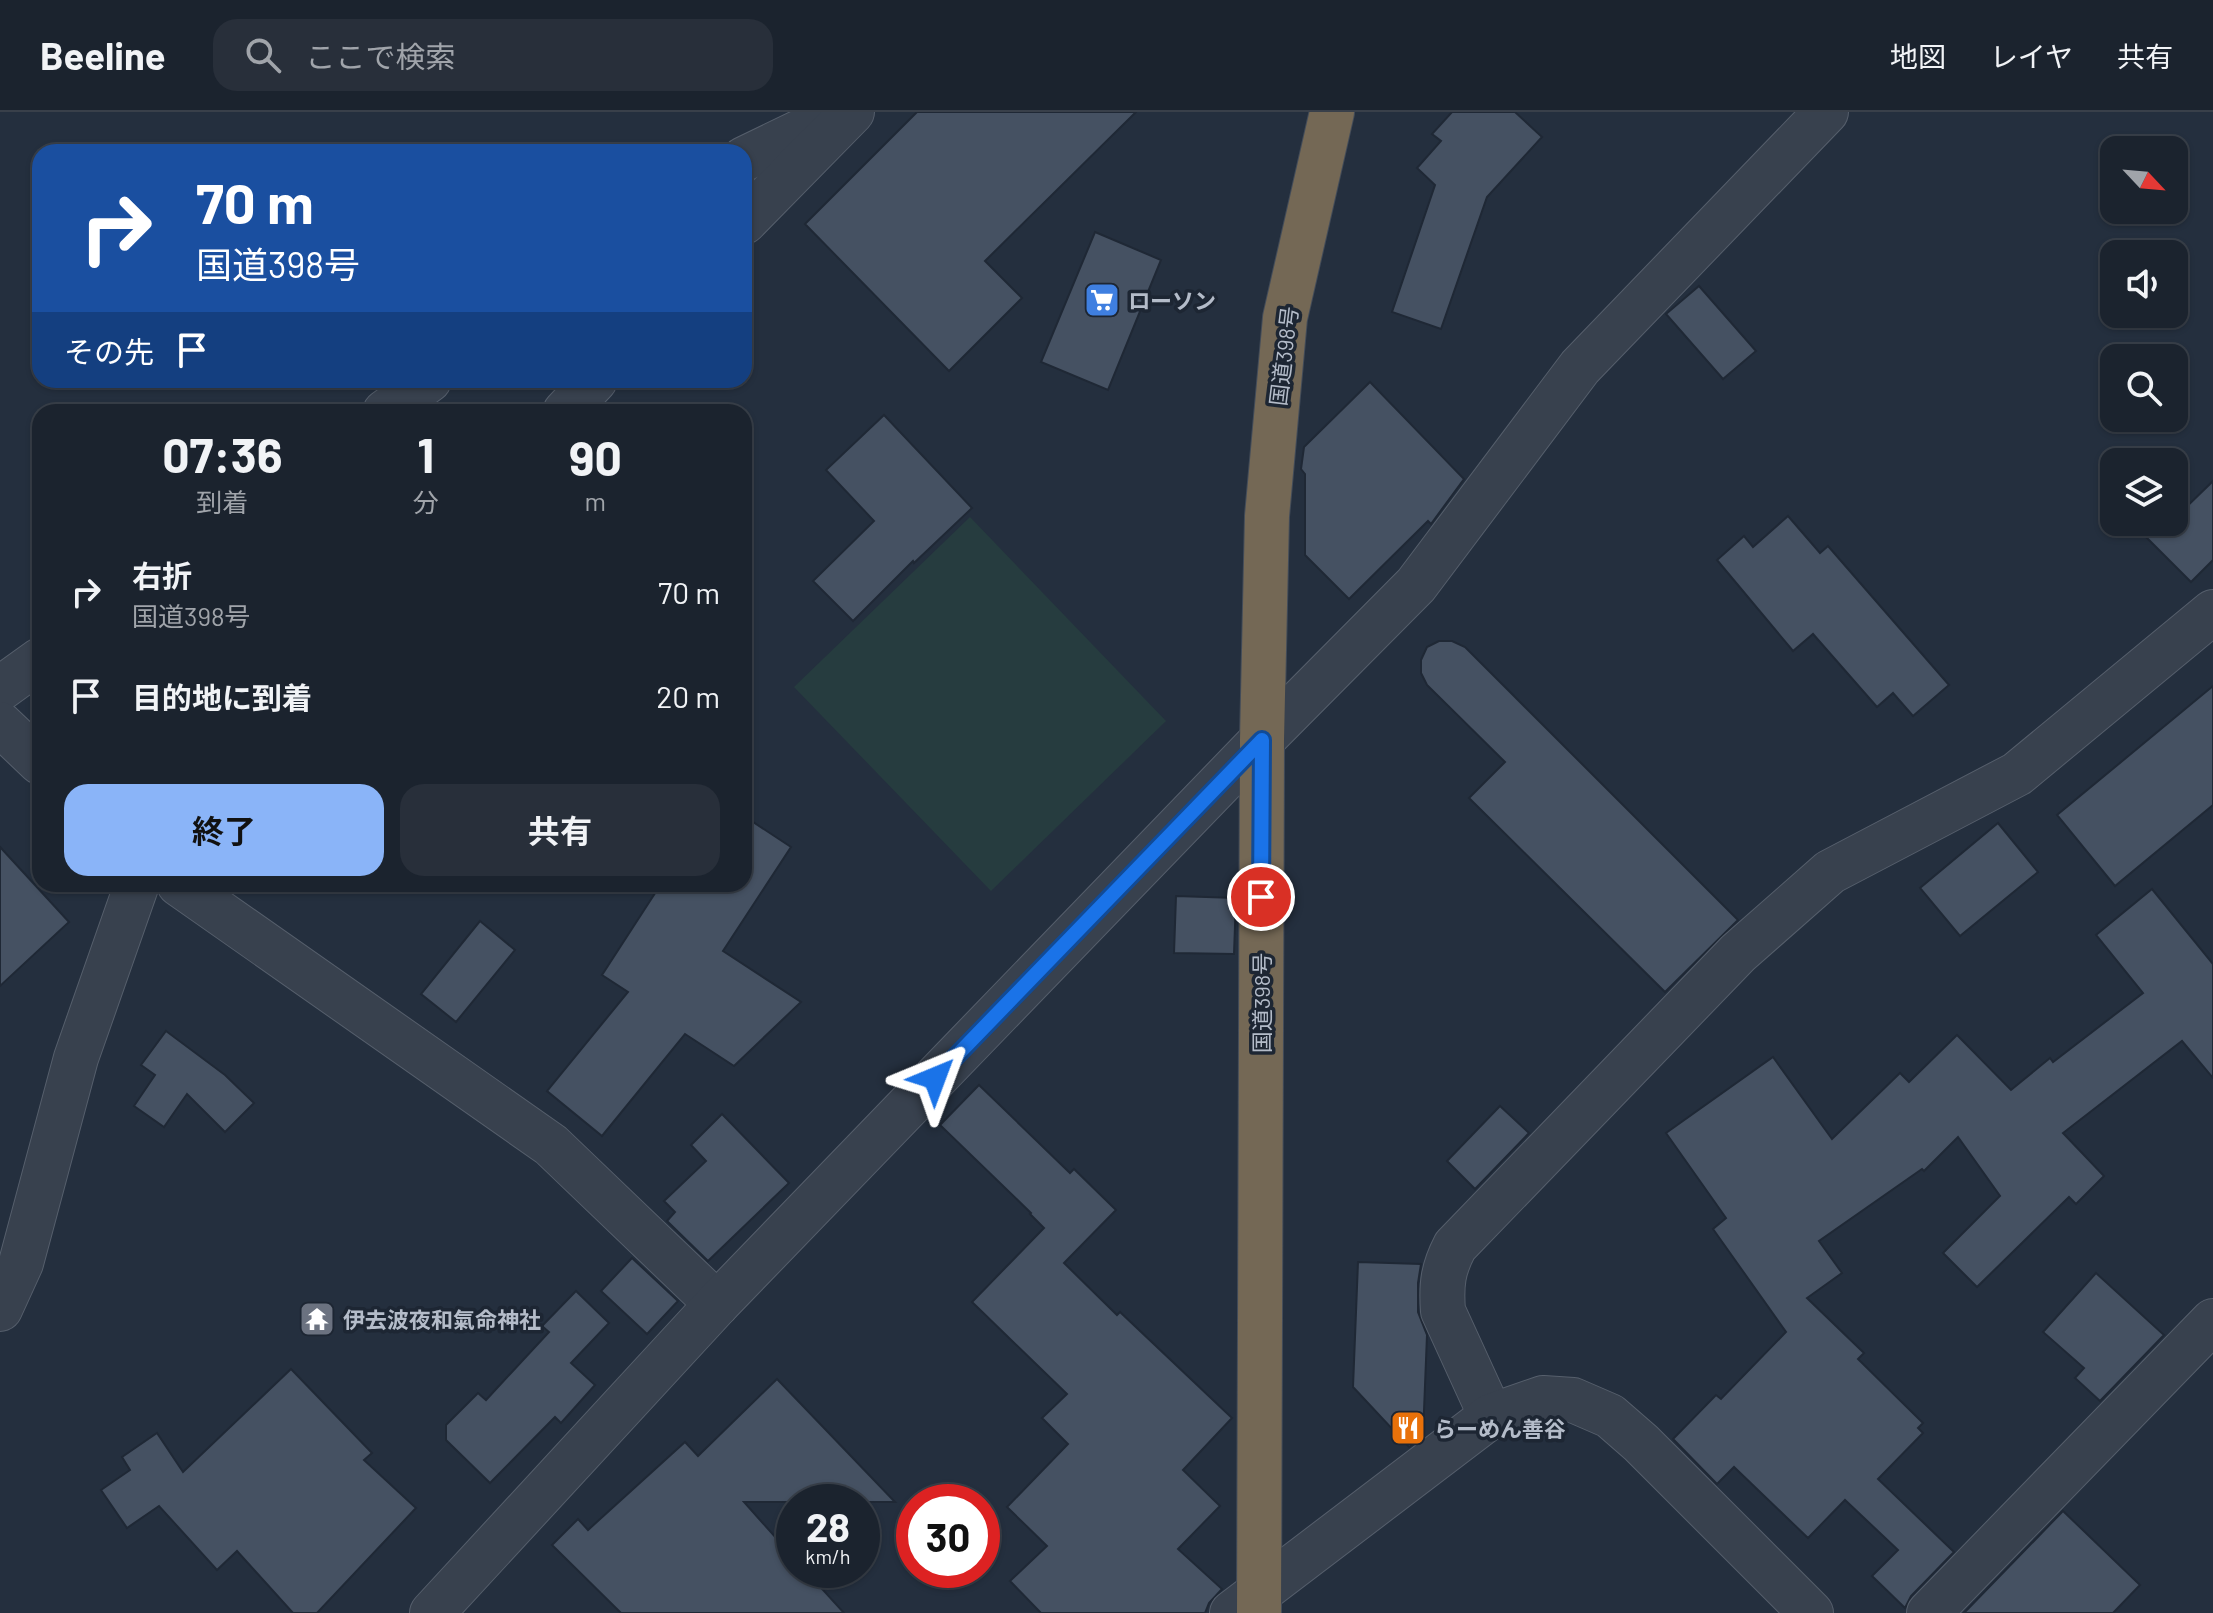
<!DOCTYPE html>
<html lang="ja">
<meta charset="utf-8">
<style>
:root{--surface:#1b232e;--page:#282f3a;--text:#f1f3f6;--muted:#a0a4aa;--line:#39404a;--accent:#8ab4f8}
body{margin:0;font-family:Barlow,"Noto Sans JP",sans-serif;background:var(--page);color:var(--text);height:100vh;display:flex;flex-direction:column;font-size:30px;white-space:nowrap}
*{box-sizing:border-box;margin:0}
p{font-size:26px;color:var(--muted)}
.icon{flex:none;width:44px;height:44px;fill:none;stroke:currentColor;stroke-width:2;stroke-linecap:round;stroke-linejoin:round}
.map{position:relative;flex:1;overflow:hidden}
.details{position:absolute;left:32px;top:292px;width:720px;height:488px;display:flex;flex-direction:column;background:var(--surface);border-radius:24px;box-shadow:0 2px 6px #0004,0 0 0 2px var(--line)}
.details>*{flex:none}
.banner{position:absolute;left:32px;top:32px;width:720px;height:244px;border-radius:24px;box-shadow:0 2px 6px #0004,0 0 0 2px var(--line);background:#1a4fa0;color:#fff;overflow:hidden}
.needle{width:52px;rotate:116deg}
.buttons{position:absolute;left:2100px;top:24px;display:grid;gap:16px}
.buttons a{display:grid;place-items:center;width:88px;height:88px;border-radius:16px;background:var(--surface);box-shadow:0 2px 6px #0004,0 0 0 2px var(--line);font-size:40px}
.speed{position:absolute;left:776px;top:1372px;display:flex;gap:16px;font-size:40px;font-weight:700;text-align:center}
.speed>*{display:grid;place-content:center;width:104px;height:104px;border-radius:50%;background:var(--surface);box-shadow:0 2px 6px #0004,0 0 0 2px var(--line);line-height:1}
.speed small{font-size:20px;font-weight:400}
.speed .limit{border:12px solid #d22;background:#fff;color:#111}
.pin{position:absolute;display:grid;place-items:center;width:68px;height:68px;color:#fff;margin:-34px;border:4px solid #fff;border-radius:50%;box-shadow:0 2px 8px #0007}
.me{position:absolute;width:88px;margin:-44px;rotate:44deg;stroke-linejoin:round;filter:drop-shadow(0 0 6px #0008)}
.turn{display:flex;align-items:center;gap:28px;height:168px;padding:0 32px;font-size:36px}
.turn .icon{width:104px;height:104px;stroke-width:2.5}
.turn b{display:block;font-size:56px;line-height:68px}
.then{display:flex;align-items:center;height:76px;padding:0 32px;background:#0003;gap:16px;font-size:30px}
.eta{display:flex;justify-content:space-evenly;align-items:center;height:136px;text-align:center}
.eta b{font-size:48px;font-weight:700;line-height:56px}
.primary-button{display:flex;gap:16px;margin-top:auto;padding:16px 32px}
.primary-button a{flex:1;height:92px;border-radius:24px;background:var(--accent);color:#111;font-size:32px;font-weight:700;line-height:92px;text-align:center}
.primary-button a+a{background:var(--page);color:var(--text)}
ul{padding:0;list-style:none}
li{display:flex;align-items:center;gap:24px;height:104px;padding:0 32px}
li div{flex:1}
li b{display:block;font-size:30px}
li em{font-style:normal}
header{display:flex;align-items:center;gap:48px;box-sizing:border-box;height:112px;padding:0 40px;background:var(--surface);border-bottom:2px solid var(--line)}
header strong{font-size:38px}
nav{display:flex;gap:44px;margin-inline-start:auto;font-size:28px}
.search{width:560px;height:72px;background:var(--page);display:flex;align-items:center;gap:20px;box-sizing:border-box;padding:0 28px;border-radius:24px;color:var(--muted);font-size:30px}
.map>svg:first-child{display:block}
.green{fill:#263c3f}
.building{fill:#455162;stroke:#1f2835;stroke-width:2}
.lines{fill:none;stroke-linecap:round;stroke-linejoin:round}
.street-casing{stroke:#565f6c;stroke-width:46}
.highway-casing{stroke:#434c59;stroke-width:46}
.street{stroke:#38414e;stroke-width:44}
.highway{stroke:#746855;stroke-width:44}
.route-casing{stroke:#114b97;stroke-width:20}
.route{stroke:#1a73e8;stroke-width:14}
.labels{text-anchor:middle;dominant-baseline:central;stroke-width:7;stroke-linejoin:round;paint-order:stroke}
.poi-label{font-size:22px;font-weight:bold;fill:#b4bcc9;stroke:#1d2633;text-anchor:start}
.street-label{font-size:22px;fill:#b4bcc9;stroke:#1d2633}
</style>
<header>
<strong>Beeline</strong>
<div class="search"><svg class="icon" aria-label="search" viewBox="0 0 24 24"><circle cx="10" cy="10" r="6"/><path d="M15 15l6 6"/></svg>ここで検索</div>
<nav><a>地図</a><a>レイヤ</a><a>共有</a></nav>
</header>
<div class="map">
<svg width="2213" height="1501" viewBox="0 0 2213 1501">
<rect width="100%" height="100%" fill="#242f3e"/>
<polygon class="green" points="970,405 1166,609 991,779 794,575"/>
<g class="building">
<polygon points="917,0 1136,0 985,149 1022,186 949,259 805,112"/>
<polygon points="1452,0 1515,0 1542,25 1487,85 1441,217 1392,200 1435,73 1417,56 1441,29 1432,22"/>
<polygon points="1095,120 1161,148 1108,278 1041,250"/>
<polygon points="1699,174 1756,239 1723,267 1666,202"/>
<polygon points="1370,270 1464,367 1431,412 1428,409 1349,487 1305,443 1305,362 1301,357 1304,335"/>
<polygon points="884,303 972,396 914,451 913,449 853,509 813,469 874,409 826,358"/>
<polygon points="2213,369 2213,448 2191,470 2131,410 2174,410 2174,407"/>
<polygon points="1788,404 1820,441 1828,434 1949,573 1913,604 1893,581 1877,595 1813,522 1793,539 1717,448 1744,424 1753,435"/>
<polygon points="1439,529 1452,529 1465,535 1738,808 1665,880 1469,686 1505,650 1427,573 1421,561 1421,548 1427,535"/>
<polygon points="2213,574 2213,693 2115,774 2057,703"/>
<polygon points="744,704 791,735 723,839 801,890 734,954 685,922 602,1024 547,979 628,880 602,863 661,772 744,772"/>
<polygon points="1998,711 2038,760 1960,824 1920,776"/>
<polygon points="0,735 69,810 0,874"/>
<polygon points="2152,777 2213,852 2213,966 2182,929 2063,1021 2104,1064 2076,1092 2069,1085 1977,1175 1943,1141 2000,1084 1958,1025 1924,1059 1922,1057 1819,1129 1842,1161 1807,1186 1864,1241 1858,1247 1923,1311 1918,1316 1923,1321 1878,1367 1954,1440 1911,1484 1905,1496 1872,1464 1898,1438 1845,1388 1808,1426 1734,1355 1717,1372 1673,1327 1716,1283 1721,1287 1786,1220 1713,1117 1726,1106 1666,1021 1773,945 1832,1027 1900,961 1909,970 1957,923 2011,978 2050,946 2053,950 2143,881 2096,823"/>
<polygon points="1176,784 1236,786 1234,842 1174,841"/>
<polygon points="480,809 515,838 456,910 421,882"/>
<polygon points="166,919 225,963 254,991 225,1020 187,982 164,1015 134,994 155,963 141,953"/>
<polygon points="979,973 1070,1061 1074,1057 1116,1098 1064,1151 1117,1203 1120,1200 1232,1306 1183,1358 1220,1394 1178,1437 1222,1477 1209,1491 1205,1501 1041,1501 1010,1469 1047,1434 1007,1395 1068,1332 1042,1306 1067,1282 972,1190 1044,1116 1030,1102 1031,1101 940,1013"/>
<polygon points="1500,994 1529,1021 1475,1077 1447,1049"/>
<polygon points="722,1002 789,1071 708,1149 667,1109 675,1100 664,1089 706,1049 691,1033"/>
<polygon points="632,1146 678,1189 647,1222 601,1179"/>
<polygon points="1358,1150 1421,1152 1418,1171 1418,1200 1427,1223 1423,1324 1409,1335 1353,1275"/>
<polygon points="2096,1161 2164,1223 2100,1289 2075,1266 2084,1256 2043,1220"/>
<polygon points="576,1179 609,1211 571,1251 595,1273 561,1311 555,1305 490,1371 446,1328 446,1313 478,1281 486,1288 549,1220 542,1214"/>
<polygon points="291,1257 372,1341 364,1348 416,1396 317,1501 293,1501 237,1439 217,1458 159,1394 127,1416 101,1378 130,1358 122,1345 157,1321 183,1360"/>
<polygon points="777,1267 895,1390 744,1390 794,1446 794,1458 805,1458 844,1501 621,1501 552,1433 578,1407 588,1418 685,1330 698,1344"/>
<polygon points="2063,1399 2140,1473 2113,1501 1964,1501"/>
</g>
<g class="lines">
<defs>
<g id="street">
<polyline points="744,47 833,4"/>
<polyline points="744,110 852,0"/>
<polyline points="385,300 429,268"/>
<polyline points="565,300 595,268"/>
<polyline points="0,577 40,548"/>
<polyline points="0,612 40,650"/>
<polyline points="179,772 551,1033 717,1192"/>
<polyline points="0,1197 21,1151 76,946 137,772"/>
<path d="M1491,1304l-48,-105c-2,-27 0,-42 12,-65l283,-293 92,-81 187,-98 196,-162"/>
<polyline points="432,1501 717,1192 1262,628 1416,473 1580,255 1826,0"/>
<polyline points="1232,1501 1491,1304 1543,1286 1573,1288 1610,1304 1641,1331 1811,1501"/>
<polyline points="1929,1501 2213,1209"/>
</g>
<polyline id="highway" points="1259,1501 1262,628 1267,404 1285,206 1332,0"/>
</defs>
<use href="#street" class="street-casing"/>
<use href="#highway" class="highway-casing"/>
<use href="#street" class="street"/>
<use href="#highway" class="highway"/>
</g>
<g class="lines">
<defs>
<polyline id="route" points="935,966 1262,628 1261,785"/>
</defs>
<use href="#route" class="route-casing"/>
<use href="#route" class="route"/>
</g>
<defs>
<symbol id="supermarket-square" viewBox="-11 -11 22 22"><rect x="-9" y="-9" width="18" height="18" rx="4" fill="#3f7fe0" stroke="#1d2633"/><path d="M-6-5.5h2.5l.6 2H6L4.5 2H-2.5L-4.4-4H-6ZM-1.5 3.2a1.3 1.3 0 1 0 .1 0ZM3 3.2a1.3 1.3 0 1 0 .1 0Z" fill="#fff"/></symbol>
<symbol id="temple-square" viewBox="-11 -11 22 22"><rect x="-9" y="-9" width="18" height="18" rx="4" fill="#6b7280" stroke="#1d2633"/><path d="M0-6L5-2H3V0L6.5 2.5H4V6H1.5V3h-3V6H-4V2.5H-6.5L-3 0V-2H-5Z" fill="#fff"/></symbol>
<symbol id="restaurant-square" viewBox="-11 -11 22 22"><rect x="-9" y="-9" width="18" height="18" rx="4" fill="#e8710a" stroke="#1d2633"/><path d="M-5-6h1v4h1v-4h1v4h1v-4h1v5L-1.5 .5V6h-2V.5L-5-1ZM5-6V6H3V1.5H1.5Q1.5-4 5-6Z" fill="#fff"/></symbol>
</defs>
<g fill-rule="evenodd">
<use href="#supermarket-square" x="1082" y="168" width="40" height="40"/>
<use href="#temple-square" x="297" y="1187" width="40" height="40"/>
<use href="#restaurant-square" x="1388" y="1296" width="40" height="40"/>
</g>
<g class="labels">
<g class="poi-label">
<text x="1128" y="188">ローソン</text>
<text x="343" y="1207">伊去波夜和氣命神社</text>
<text x="1434" y="1316">らーめん善谷</text>
</g>
<g class="street-label">
<text transform="translate(1283 244) rotate(-83)">国道398号</text>
<text transform="translate(1261 891) rotate(-90)">国道398号</text>
</g>
</g>
</svg>
<div class="buttons">
<a><svg class="needle" viewBox="-14 -14 28 28"><path d="M0-13l5 13h-10z" fill="#e53935"/><path d="M0 13l5-13h-10z" fill="#a0a4aa"/></svg></a>
<a><svg class="icon" aria-label="sound" viewBox="0 0 24 24"><path d="M4 9h4l5-4v14l-5-4H4zM17 9q2 3 0 6"/></svg></a>
<a><svg class="icon" aria-label="search" viewBox="0 0 24 24"><circle cx="10" cy="10" r="6"/><path d="M15 15l6 6"/></svg></a>
<a><svg class="icon" aria-label="layers" viewBox="0 0 24 24"><path d="M12 4l9 5-9 5-9-5zM3 14l9 5 9-5"/></svg></a>
</div>
<div class="speed"><div>28<small>km/h</small></div><div class="limit">30</div></div>
<div class="pin" style="left:1261px;top:785px;background:#d93025"><svg class="icon" aria-label="arrive" viewBox="0 0 24 24"><path d="M6 21V4h12l-3 4 3 4H6"/></svg></div>
<svg class="me" style="left:935px;top:966px" viewBox="-20 -20 40 40"><path d="M0-17L14 15 0 8-14 15z" fill="#1a73e8" stroke="#fff" stroke-width="4"/></svg>
<div class="banner">
<div class="turn"><svg class="icon" aria-label="right" viewBox="0 0 24 24"><path d="M7 20v-9h11M14 6l5 5-5 5"/></svg><div><b>70 m</b>国道398号</div></div>
<div class="then">その先<svg class="icon" aria-label="arrive" viewBox="0 0 24 24"><path d="M6 21V4h12l-3 4 3 4H6"/></svg></div>
</div>
<section class="details">
<div class="eta">
<div><b>07:36</b><p>到着</p></div>
<div><b>1</b><p>分</p></div>
<div><b>90</b><p>m</p></div>
</div>
<ul>
<li><svg class="icon" aria-label="right" viewBox="0 0 24 24"><path d="M7 20v-9h11M14 6l5 5-5 5"/></svg><div><b>右折</b><p>国道398号</p></div><em>70 m</em></li>
<li><svg class="icon" aria-label="arrive" viewBox="0 0 24 24"><path d="M6 21V4h12l-3 4 3 4H6"/></svg><div><b>目的地に到着</b></div><em>20 m</em></li>
</ul>
<div class="primary-button"><a>終了</a><a>共有</a></div>
</section>
</div>
